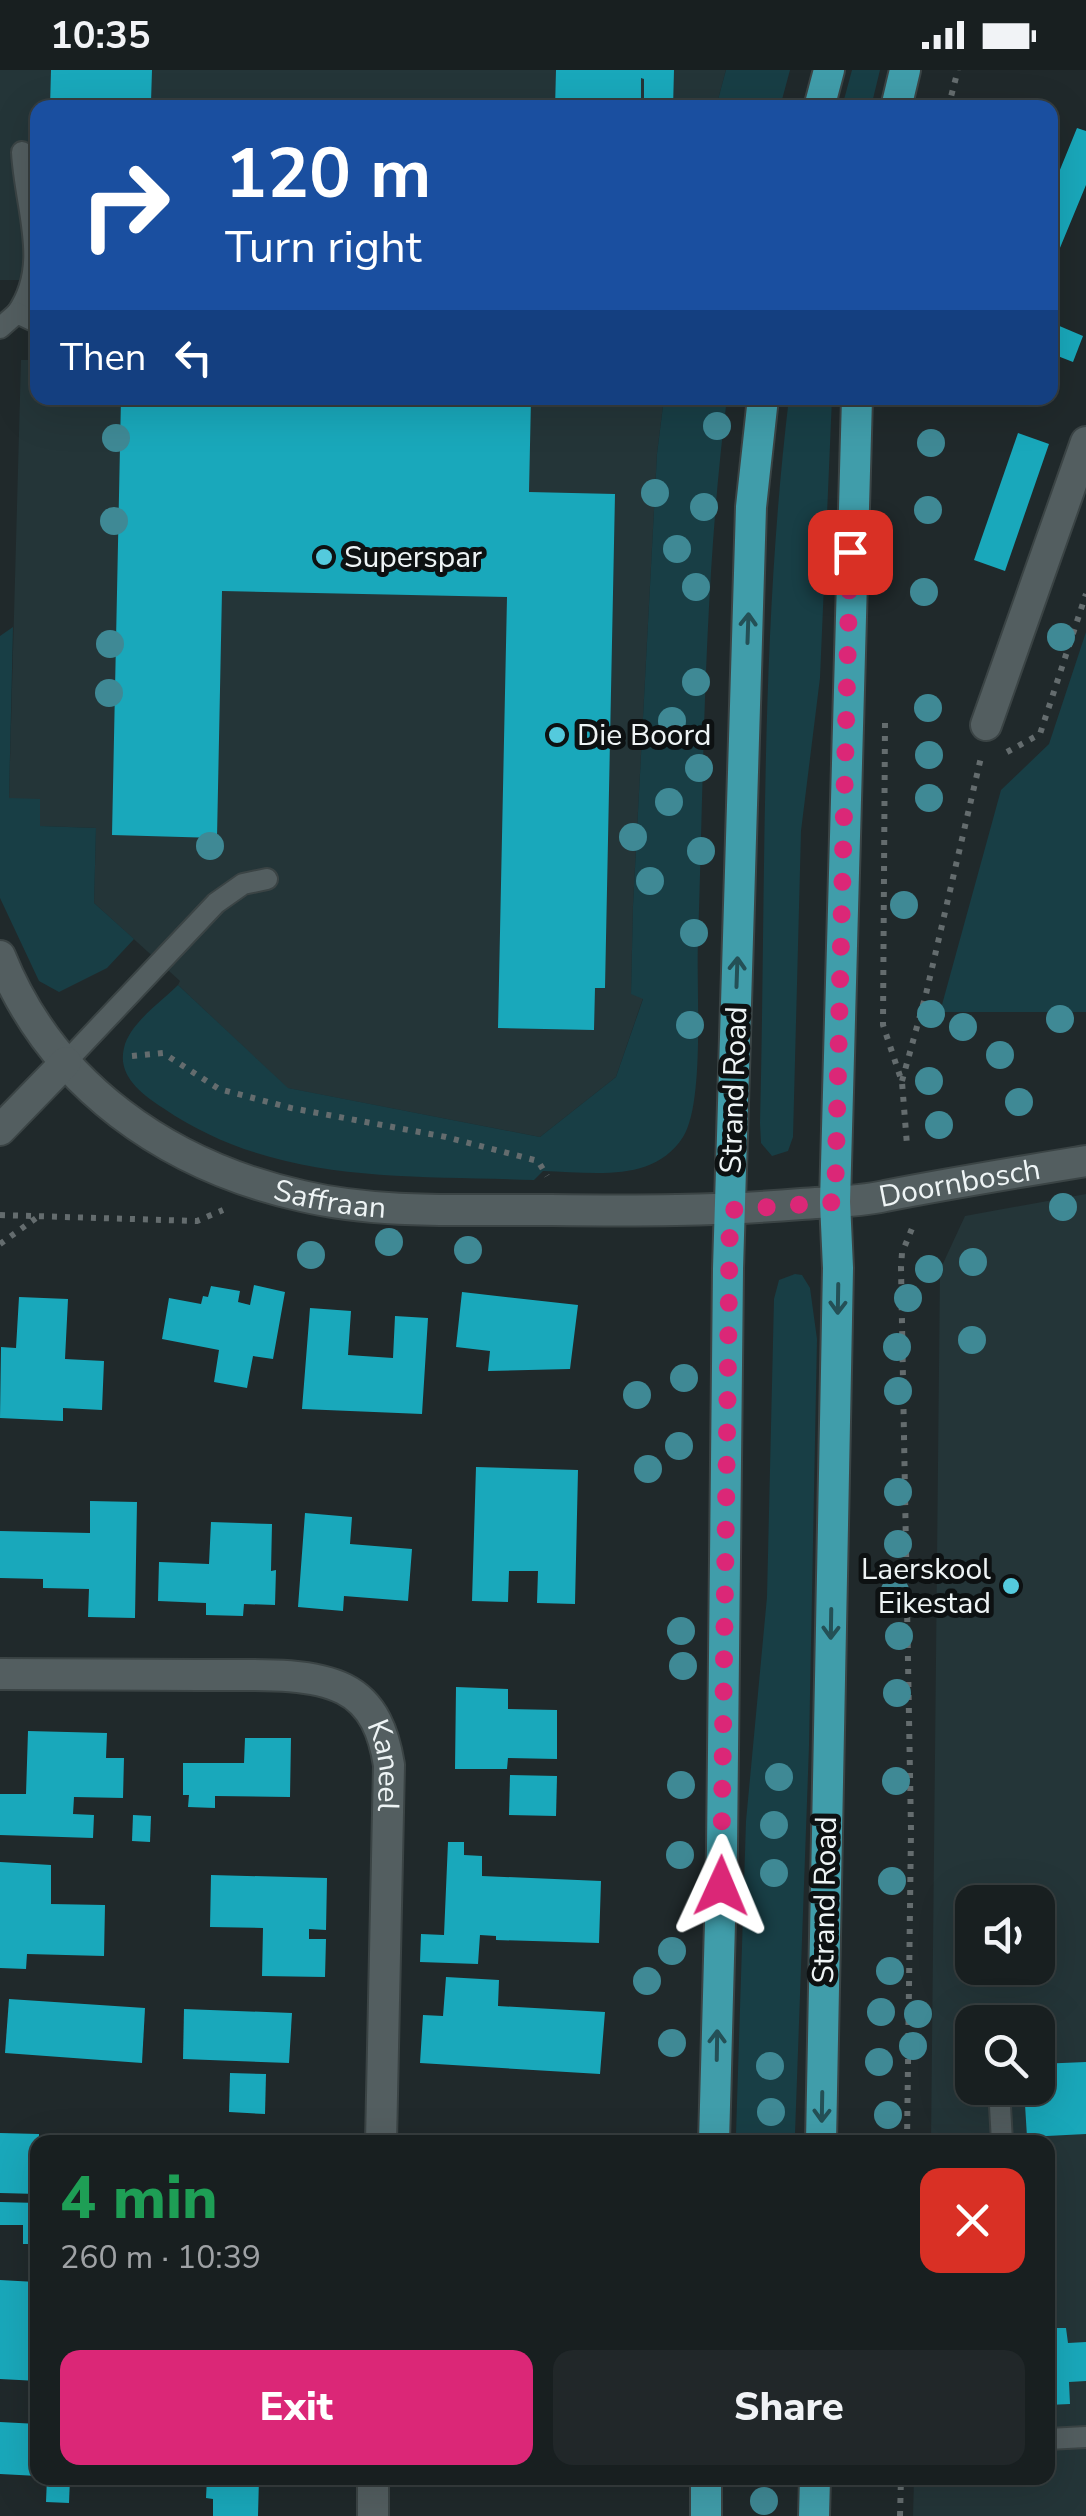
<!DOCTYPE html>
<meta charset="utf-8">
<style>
:root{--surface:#181f20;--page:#212729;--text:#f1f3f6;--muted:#9fa2a5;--line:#363d3e;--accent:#db2777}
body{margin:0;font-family:"Nunito Sans",sans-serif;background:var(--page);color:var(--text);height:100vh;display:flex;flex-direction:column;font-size:38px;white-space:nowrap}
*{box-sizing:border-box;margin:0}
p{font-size:32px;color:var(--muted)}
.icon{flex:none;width:55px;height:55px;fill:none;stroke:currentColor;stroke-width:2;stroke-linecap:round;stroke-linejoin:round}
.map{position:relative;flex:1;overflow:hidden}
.sheet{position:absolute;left:30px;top:2065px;width:1025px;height:350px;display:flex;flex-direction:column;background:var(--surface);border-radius:20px;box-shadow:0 10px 40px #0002,0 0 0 2px var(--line)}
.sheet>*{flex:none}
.hud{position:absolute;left:30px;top:30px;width:1028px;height:305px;border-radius:20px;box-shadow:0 10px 40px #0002,0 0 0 2px var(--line);background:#1a4fa0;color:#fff;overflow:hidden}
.tools{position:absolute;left:955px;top:1815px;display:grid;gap:20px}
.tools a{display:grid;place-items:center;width:100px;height:100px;border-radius:20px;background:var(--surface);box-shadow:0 10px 40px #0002,0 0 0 2px var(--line);font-size:50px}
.pin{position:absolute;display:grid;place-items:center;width:85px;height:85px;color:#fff;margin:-42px;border-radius:20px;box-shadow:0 5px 15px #0006}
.me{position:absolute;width:110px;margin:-55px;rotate:1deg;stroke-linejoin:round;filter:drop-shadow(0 0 8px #0008)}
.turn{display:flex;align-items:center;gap:35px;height:210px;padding:0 30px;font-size:45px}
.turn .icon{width:130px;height:130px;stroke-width:2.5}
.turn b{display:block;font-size:70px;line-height:85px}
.then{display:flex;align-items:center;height:95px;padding:0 30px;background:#0003;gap:20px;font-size:38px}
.round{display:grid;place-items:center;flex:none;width:105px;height:105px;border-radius:20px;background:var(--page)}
.overview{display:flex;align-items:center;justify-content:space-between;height:170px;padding:0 30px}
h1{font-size:60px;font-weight:800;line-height:75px;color:#1e9e55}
.action{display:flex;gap:20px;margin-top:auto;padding:20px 30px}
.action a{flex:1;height:115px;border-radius:20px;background:var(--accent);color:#fff;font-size:40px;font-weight:800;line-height:115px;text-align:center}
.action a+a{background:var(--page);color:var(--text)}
.status{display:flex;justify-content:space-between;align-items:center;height:70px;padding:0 50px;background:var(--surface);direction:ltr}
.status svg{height:28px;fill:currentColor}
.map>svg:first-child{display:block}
.built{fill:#243538;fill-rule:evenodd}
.green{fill:#183e45}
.building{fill:#19a8bb}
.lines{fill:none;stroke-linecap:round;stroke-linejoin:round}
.lane-casing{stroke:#3b4445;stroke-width:24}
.street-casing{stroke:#3b4445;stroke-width:34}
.primary-casing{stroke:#3b4445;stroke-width:34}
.path{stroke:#646c6e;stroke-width:6;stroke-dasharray:5 8;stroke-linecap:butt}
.lane{stroke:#535e60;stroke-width:20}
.street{stroke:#535e60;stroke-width:30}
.primary{stroke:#409daa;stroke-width:30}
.tree{fill:#3f8995}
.oneway{stroke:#245056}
.route{stroke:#db2777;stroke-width:18;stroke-dasharray:0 32.4}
.poi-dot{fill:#54cadd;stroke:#0d1112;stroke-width:4}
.labels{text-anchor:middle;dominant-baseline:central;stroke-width:10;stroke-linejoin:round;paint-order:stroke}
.poi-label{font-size:30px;fill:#eef4f5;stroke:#0d1112;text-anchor:start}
.street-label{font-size:30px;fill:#eef4f5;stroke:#0d1112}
</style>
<div class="status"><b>10:35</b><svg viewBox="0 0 49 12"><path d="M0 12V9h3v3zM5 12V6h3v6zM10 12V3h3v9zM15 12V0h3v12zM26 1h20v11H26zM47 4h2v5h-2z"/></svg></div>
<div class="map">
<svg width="1086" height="2446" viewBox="0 0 1086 2446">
<rect width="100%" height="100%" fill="#20292b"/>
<g class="built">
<polygon points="0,0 726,0 716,37 38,38 38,210 0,210"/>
<polygon points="21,290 37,290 38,328 664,328 657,384 633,836 631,923 643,928 616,1007 540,1067 287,1018 178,915 180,911 94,833 96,758 39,756 9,728"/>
<path d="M1086,1124v1322h-173l1,-38h134v-336h-117l9,-872 25,-54zM972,1832h66v66h-66zM972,1952h66v66h-66z"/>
</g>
<g class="green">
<polygon points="726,0 790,0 780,37 716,37"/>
<polygon points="852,0 880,0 871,37 842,37"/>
<path d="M664,328h63c-23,180 -23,363 -29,545 -2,45 7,160 -15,194 -30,47 -92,35 -140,34l-9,9c-130,-5 -258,5 -371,-72 -21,-14 -46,-32 -39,-60 5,-24 38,-47 54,-63l110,103 252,49 76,-60 27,-78 -12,-5 2,-88 24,-452z"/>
<path d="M789,328h43l-12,280 -19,153 -8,306 -5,14 -16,5 -11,-13 -1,-20c6,-242 0,-486 29,-725z"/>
<polygon points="13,557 9,728 40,729 40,756 96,758 94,833 134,869 107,898 59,922 39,911 0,828 0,566"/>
<polygon points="1086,562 1086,942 940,942 1001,720 1049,674"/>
<polygon points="795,1204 802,1205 810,1218 817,1269 809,1676 795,2064 793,2072 738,2072 736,2064 746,1751 767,1527 774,1229 779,1210"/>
</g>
<g class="building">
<polygon points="51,0 152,0 151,32 179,33 179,38 50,38"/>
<polygon points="556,0 674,0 673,38 644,38 644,9 641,8 641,38 555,38"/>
<polygon points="1077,58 1086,61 1086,115 1050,202 1050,104 1057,107"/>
<polygon points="1050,252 1083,266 1073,292 1050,283"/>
<polygon points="121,328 531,328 529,422 615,424 605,918 595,918 594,960 498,958 507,527 222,521 217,768 112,765"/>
<polygon points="1018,363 1049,374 1005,501 974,490"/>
<polygon points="254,1215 285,1222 273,1289 253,1286 247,1318 214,1312 219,1280 162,1269 169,1228 201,1234 203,1226 208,1227 211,1216 240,1221 238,1232 250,1235"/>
<polygon points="462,1222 578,1235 570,1299 488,1301 490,1281 456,1277"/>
<polygon points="19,1227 68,1229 65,1289 104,1291 102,1340 63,1338 63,1351 0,1348 1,1277 16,1278"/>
<polygon points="310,1238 351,1241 348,1285 393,1288 395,1246 428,1248 422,1344 302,1339"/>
<polygon points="476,1397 578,1400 575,1534 537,1533 538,1501 509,1501 508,1532 472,1531"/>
<polygon points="90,1431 137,1432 135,1548 88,1547 89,1519 43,1518 43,1509 0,1508 0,1461 90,1463"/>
<polygon points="305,1443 352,1447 350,1474 412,1479 408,1531 344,1526 343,1541 298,1537"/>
<polygon points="211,1452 272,1454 271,1501 276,1500 275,1535 244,1534 243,1546 206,1545 206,1533 158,1531 159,1492 209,1494"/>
<polygon points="456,1617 508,1619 508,1639 557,1640 557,1689 508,1688 507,1699 455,1699"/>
<polygon points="28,1661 107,1663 106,1688 124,1688 123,1728 74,1727 73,1744 94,1745 93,1768 0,1765 0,1724 26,1724"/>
<polygon points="245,1668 291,1668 290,1727 215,1726 215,1738 188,1737 189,1725 183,1725 183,1693 244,1693"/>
<polygon points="510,1705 557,1706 556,1746 509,1745"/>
<polygon points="133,1745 151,1746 150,1772 132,1771"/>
<polygon points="448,1772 464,1772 464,1785 482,1786 482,1806 601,1811 599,1873 496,1870 496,1866 480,1865 478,1894 420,1892 421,1864 444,1865"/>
<polygon points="0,1792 51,1795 51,1834 105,1835 104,1886 27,1884 26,1899 0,1898"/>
<polygon points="211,1805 327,1808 326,1860 309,1859 309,1869 326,1869 325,1907 262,1906 263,1858 210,1857"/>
<polygon points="446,1907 499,1910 498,1936 605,1942 600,2004 420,1993 423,1945 443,1946"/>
<polygon points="9,1929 145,1938 142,1993 5,1983"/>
<polygon points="184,1939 292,1943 289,1993 183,1989"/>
<polygon points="1086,1992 1086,2064 1027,2067 1024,2018 1038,2018 1038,1994"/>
<polygon points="230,2003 266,2004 265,2044 229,2042"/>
<polygon points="0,2063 39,2064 38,2124 0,2123"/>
<polygon points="0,2132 38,2133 38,2174 23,2174 23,2155 0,2155"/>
<polygon points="0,2210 36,2212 38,2311 0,2309"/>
<polygon points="1048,2258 1066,2258 1068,2273 1086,2272 1086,2311 1069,2312 1070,2334 1048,2335"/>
<polygon points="0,2352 38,2354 38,2406 0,2404"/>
<polygon points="47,2408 70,2408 69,2433 46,2432"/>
<polygon points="207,2408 259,2408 258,2446 213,2446 213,2429 206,2428"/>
<polygon points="509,2408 583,2408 582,2416 509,2410"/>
</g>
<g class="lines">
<defs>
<g id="lane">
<path d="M17,243c34,-49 8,-104 5,-161"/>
<polyline points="0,258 17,243 38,253"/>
<polyline points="66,992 216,833 243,814 267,809"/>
<polyline points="999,2018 1002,2072"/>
<polyline points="1048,2369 1086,2367"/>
</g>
<g id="street">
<polyline points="986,655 1086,372"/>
<path id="s1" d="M0,886c52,130 168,210 302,240 81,19 167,13 249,14 84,1 167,1 250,-6 28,-2 57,-2 84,-8 66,-13 134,-24 201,-35"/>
<polyline points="0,1060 66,992"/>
<path id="s2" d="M0,1604c67,0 133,1 200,1 42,1 106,-5 144,14 30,15 40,45 45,76l-8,377"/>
<polyline points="373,2446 373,2408"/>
</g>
<g id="primary">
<polyline points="819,38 829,0"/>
<polyline points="896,38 905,0"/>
<polyline points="714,2072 722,1779 728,1199 751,437 763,328"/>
<polyline points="821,2072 838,1198 835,1132 857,328"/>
<polyline points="706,2446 706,2408"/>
<polyline points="814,2446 815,2408"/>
</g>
</defs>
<use href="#lane" class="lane-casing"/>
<use href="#street" class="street-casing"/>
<use href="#primary" class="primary-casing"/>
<g class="path">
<polyline points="948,38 958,0"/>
<polyline points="885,653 883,955 902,1012 907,1075"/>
<polyline points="1007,682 1040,664 1086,524"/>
<polyline points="132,986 163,983 219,1019 291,1038 446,1067 538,1091 547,1106"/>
<polyline points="902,1011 926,924 982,683"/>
<polyline points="0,1145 197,1151 223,1140"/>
<polyline points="0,1174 39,1146"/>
<polyline points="907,2072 911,1760 901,1197 902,1183 913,1156"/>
<polyline points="900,2446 901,2408"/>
</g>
<use href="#lane" class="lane"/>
<use href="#street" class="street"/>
<use href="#primary" class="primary"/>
</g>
<g class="tree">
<circle cx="717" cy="356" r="14"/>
<circle cx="116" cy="368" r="14"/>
<circle cx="931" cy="373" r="14"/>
<circle cx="655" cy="423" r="14"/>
<circle cx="704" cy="437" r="14"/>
<circle cx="928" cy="440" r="14"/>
<circle cx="114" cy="451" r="14"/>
<circle cx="677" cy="479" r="14"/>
<circle cx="696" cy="517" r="14"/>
<circle cx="924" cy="522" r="14"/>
<circle cx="1061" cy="567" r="14"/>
<circle cx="110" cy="574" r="14"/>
<circle cx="696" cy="612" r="14"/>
<circle cx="109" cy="623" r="14"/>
<circle cx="928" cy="638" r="14"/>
<circle cx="672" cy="651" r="14"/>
<circle cx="929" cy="685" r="14"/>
<circle cx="699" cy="698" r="14"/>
<circle cx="929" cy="728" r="14"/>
<circle cx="669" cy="732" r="14"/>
<circle cx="633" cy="767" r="14"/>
<circle cx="210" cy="776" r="14"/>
<circle cx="701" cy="781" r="14"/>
<circle cx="650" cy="811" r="14"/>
<circle cx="904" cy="835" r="14"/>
<circle cx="694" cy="863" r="14"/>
<circle cx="931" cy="944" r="14"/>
<circle cx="1060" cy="949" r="14"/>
<circle cx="690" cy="955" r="14"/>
<circle cx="963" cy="957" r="14"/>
<circle cx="1000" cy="985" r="14"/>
<circle cx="929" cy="1011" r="14"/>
<circle cx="1019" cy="1032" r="14"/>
<circle cx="939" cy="1055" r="14"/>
<circle cx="1063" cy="1137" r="14"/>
<circle cx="389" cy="1172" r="14"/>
<circle cx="468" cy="1180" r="14"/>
<circle cx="311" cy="1185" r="14"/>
<circle cx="973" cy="1192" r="14"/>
<circle cx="929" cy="1199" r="14"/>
<circle cx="908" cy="1228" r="14"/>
<circle cx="972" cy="1270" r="14"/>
<circle cx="897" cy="1277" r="14"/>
<circle cx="684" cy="1308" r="14"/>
<circle cx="898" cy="1321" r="14"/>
<circle cx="637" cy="1325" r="14"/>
<circle cx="679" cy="1376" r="14"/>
<circle cx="648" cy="1399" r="14"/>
<circle cx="898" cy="1422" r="14"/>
<circle cx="898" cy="1474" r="14"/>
<circle cx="895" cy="1521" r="14"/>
<circle cx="681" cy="1561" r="14"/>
<circle cx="899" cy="1566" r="14"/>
<circle cx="683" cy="1596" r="14"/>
<circle cx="897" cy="1623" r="14"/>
<circle cx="779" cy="1707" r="14"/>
<circle cx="896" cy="1711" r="14"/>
<circle cx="681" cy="1715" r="14"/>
<circle cx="774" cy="1755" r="14"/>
<circle cx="680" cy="1785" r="14"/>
<circle cx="774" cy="1803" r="14"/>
<circle cx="892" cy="1811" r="14"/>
<circle cx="672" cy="1881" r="14"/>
<circle cx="890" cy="1901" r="14"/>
<circle cx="647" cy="1911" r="14"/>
<circle cx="881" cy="1942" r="14"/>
<circle cx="918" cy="1944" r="14"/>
<circle cx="672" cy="1973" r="14"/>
<circle cx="913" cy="1976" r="14"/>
<circle cx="879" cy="1992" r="14"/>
<circle cx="770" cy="1996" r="14"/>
<circle cx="771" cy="2042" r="14"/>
<circle cx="888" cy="2045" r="14"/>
<circle cx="764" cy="2431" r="14"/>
</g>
<defs><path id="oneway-shaft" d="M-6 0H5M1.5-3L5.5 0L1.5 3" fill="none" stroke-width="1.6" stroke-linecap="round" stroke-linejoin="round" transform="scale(2.5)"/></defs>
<g class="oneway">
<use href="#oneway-shaft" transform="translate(748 558) rotate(-88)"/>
<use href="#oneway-shaft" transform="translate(737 902) rotate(-88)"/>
<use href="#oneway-shaft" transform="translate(838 1229) rotate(91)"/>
<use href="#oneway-shaft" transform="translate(831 1554) rotate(91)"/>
<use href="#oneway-shaft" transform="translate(717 1975) rotate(-89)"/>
<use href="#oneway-shaft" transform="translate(822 2037) rotate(91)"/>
</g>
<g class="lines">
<polyline class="route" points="721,1816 730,1140 835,1132 850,482"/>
</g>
<g class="poi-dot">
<circle cx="324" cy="487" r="10"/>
<circle cx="557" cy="665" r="10"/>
<circle cx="1011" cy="1516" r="10"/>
</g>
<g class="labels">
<g class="poi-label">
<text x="344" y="487">Superspar</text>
<text x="577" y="665">Die Boord</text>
<text x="991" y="1499" text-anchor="end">Laerskool<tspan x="991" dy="34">Eikestad</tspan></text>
</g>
<g class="street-label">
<text transform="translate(734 1020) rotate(-88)">Strand Road</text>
<text stroke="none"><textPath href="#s1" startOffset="1062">Doornbosch</textPath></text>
<text stroke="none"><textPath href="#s1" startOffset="430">Saffraan</textPath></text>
<text stroke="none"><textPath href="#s2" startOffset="438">Kaneel</textPath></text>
<text transform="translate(825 1830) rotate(-89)">Strand Road</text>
</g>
</g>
</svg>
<div class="tools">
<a><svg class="icon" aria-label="sound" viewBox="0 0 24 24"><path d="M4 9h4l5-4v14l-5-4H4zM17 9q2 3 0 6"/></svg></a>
<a><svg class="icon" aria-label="search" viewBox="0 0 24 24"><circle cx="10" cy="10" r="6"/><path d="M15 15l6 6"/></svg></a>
</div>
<div class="pin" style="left:850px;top:482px;background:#d93025"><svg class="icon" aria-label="arrive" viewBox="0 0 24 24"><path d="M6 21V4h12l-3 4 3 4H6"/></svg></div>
<svg class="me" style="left:721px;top:1816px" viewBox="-20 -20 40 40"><path d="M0-17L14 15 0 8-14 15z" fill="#db2777" stroke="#fff" stroke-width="4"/></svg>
<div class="hud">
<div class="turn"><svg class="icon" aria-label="right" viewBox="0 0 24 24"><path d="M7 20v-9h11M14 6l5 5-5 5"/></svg><div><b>120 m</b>Turn right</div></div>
<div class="then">Then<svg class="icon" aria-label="left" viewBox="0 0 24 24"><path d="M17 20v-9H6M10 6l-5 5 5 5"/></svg></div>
</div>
<section class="sheet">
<div class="overview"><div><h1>4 min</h1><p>260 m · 10:39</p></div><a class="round" style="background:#d93025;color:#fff"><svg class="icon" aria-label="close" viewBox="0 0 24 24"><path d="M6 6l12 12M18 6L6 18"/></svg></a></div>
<div class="action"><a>Exit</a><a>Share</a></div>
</section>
</div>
